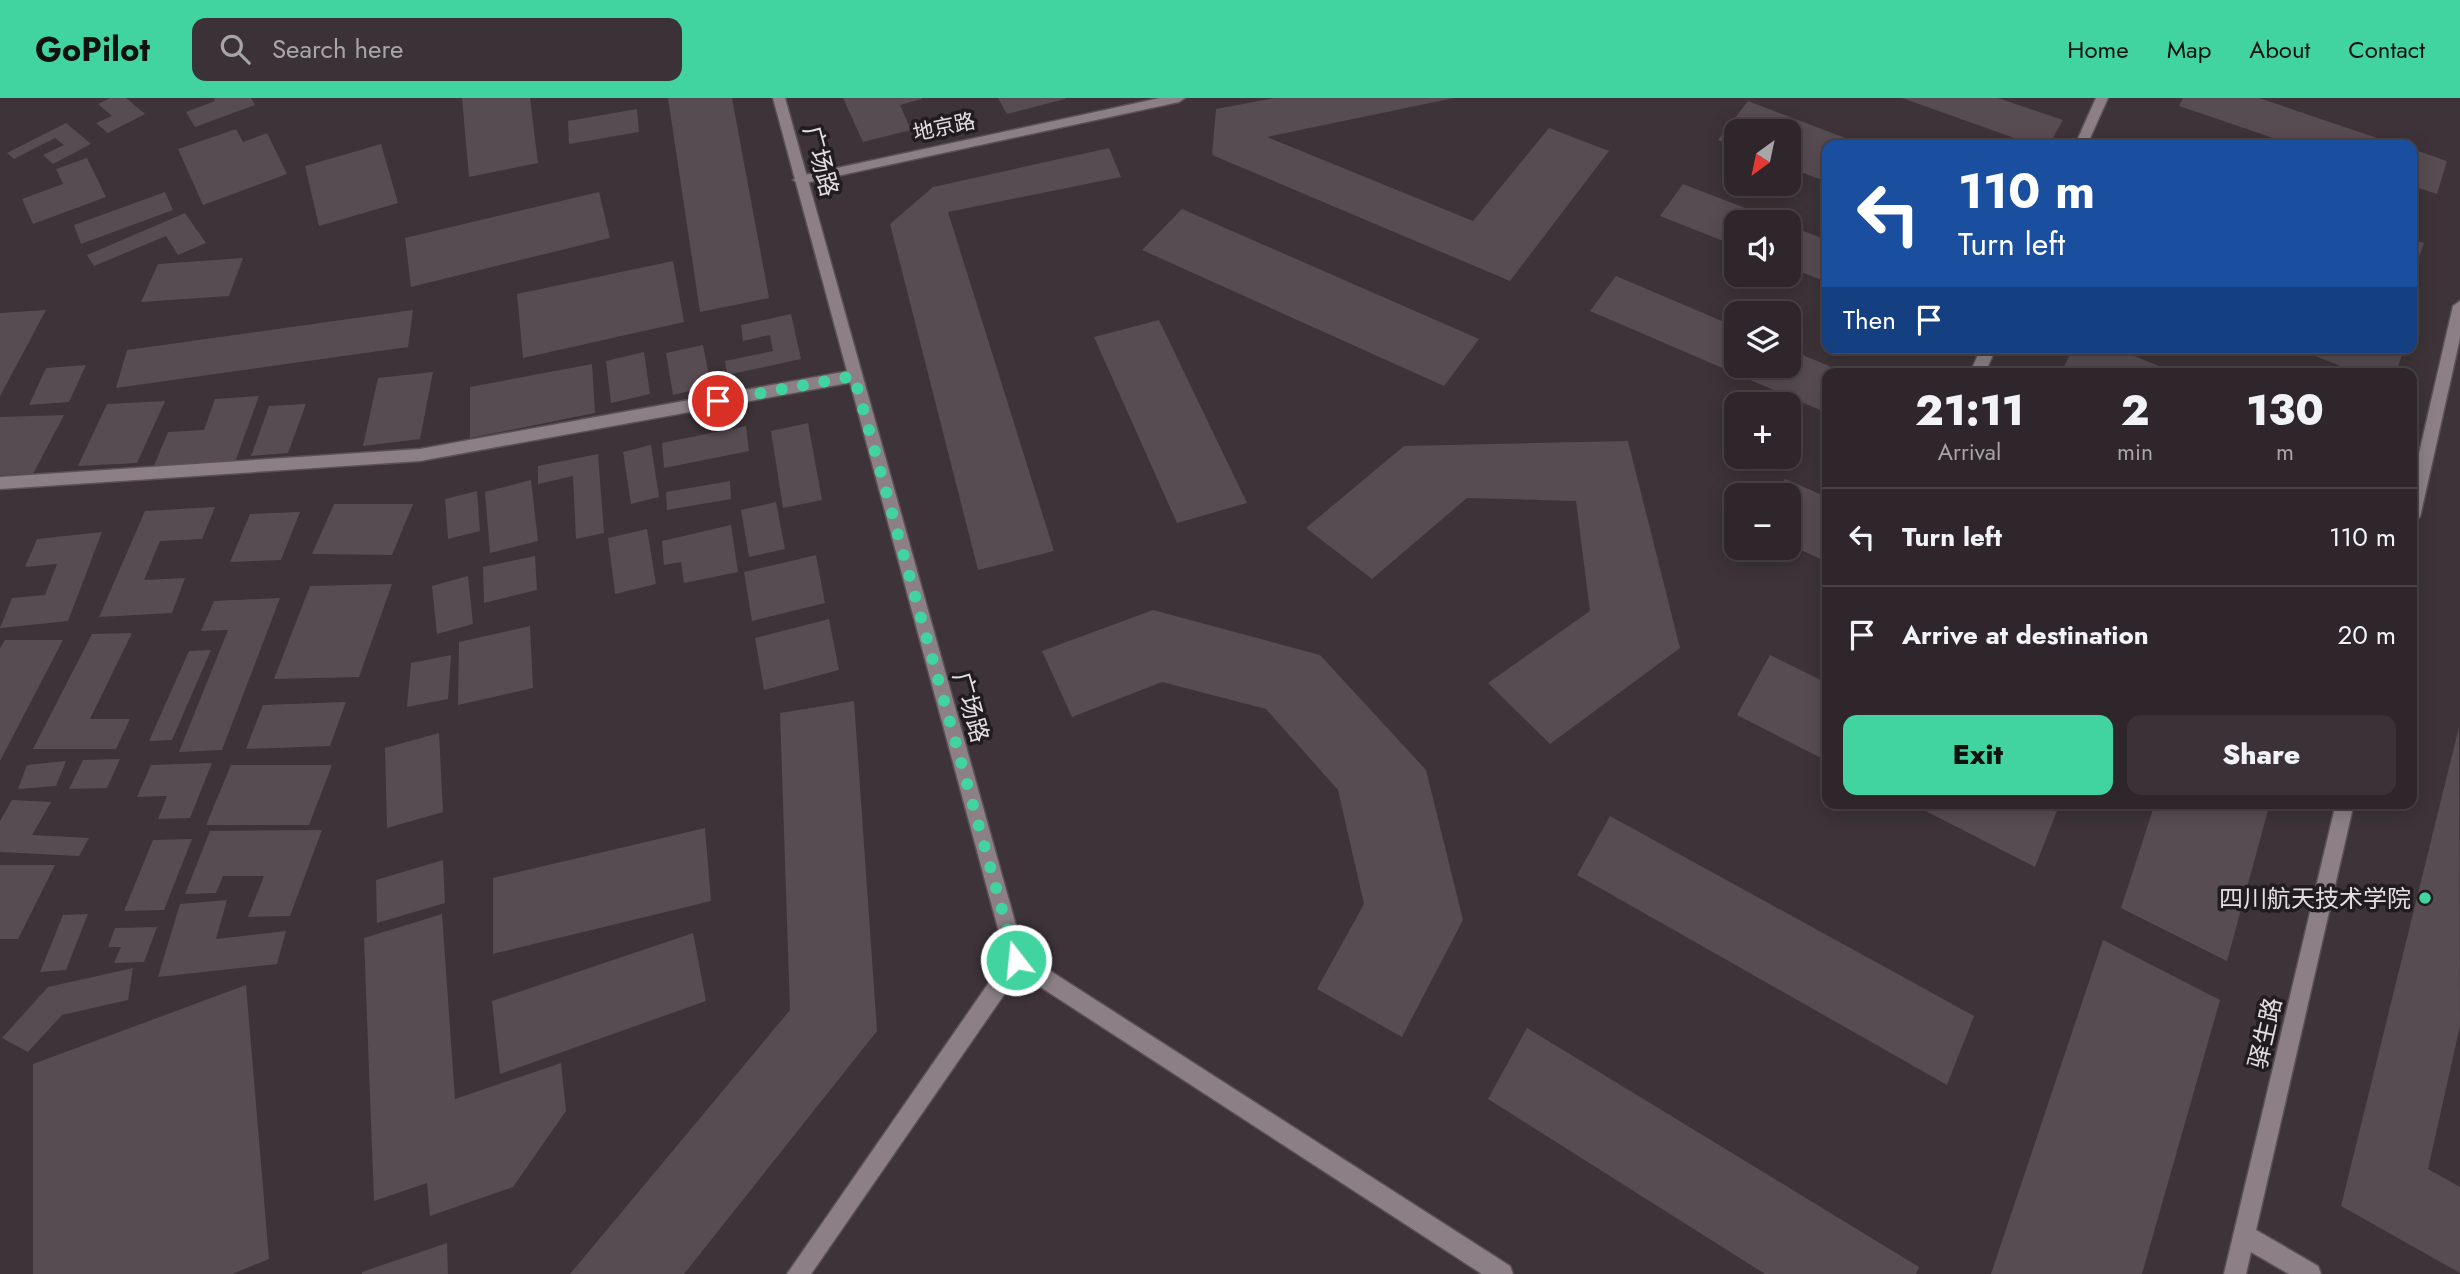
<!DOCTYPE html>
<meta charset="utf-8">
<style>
:root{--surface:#2e262a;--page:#3a3236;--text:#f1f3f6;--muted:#a7a5a8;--line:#494347;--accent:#42d4a0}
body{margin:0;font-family:Jost,"Noto Sans SC",sans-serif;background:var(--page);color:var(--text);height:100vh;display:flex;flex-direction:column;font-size:26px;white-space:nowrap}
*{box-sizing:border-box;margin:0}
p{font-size:23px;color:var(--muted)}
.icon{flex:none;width:38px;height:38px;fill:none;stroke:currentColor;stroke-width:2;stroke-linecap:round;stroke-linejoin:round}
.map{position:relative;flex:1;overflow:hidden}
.side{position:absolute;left:1822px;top:270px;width:595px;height:441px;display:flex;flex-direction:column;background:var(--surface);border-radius:14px;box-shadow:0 4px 18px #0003,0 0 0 2px var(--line)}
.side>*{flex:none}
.top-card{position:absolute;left:1822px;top:42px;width:595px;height:214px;border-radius:14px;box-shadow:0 4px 18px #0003,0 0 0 2px var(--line);background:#1a4fa0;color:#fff;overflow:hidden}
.needle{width:46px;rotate:213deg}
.tools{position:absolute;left:1724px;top:21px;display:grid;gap:14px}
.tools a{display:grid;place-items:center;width:77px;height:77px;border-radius:14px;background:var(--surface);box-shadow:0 4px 18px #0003,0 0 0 2px var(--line);font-size:35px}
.pin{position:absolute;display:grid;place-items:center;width:60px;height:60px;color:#fff;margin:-30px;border:4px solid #fff;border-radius:50%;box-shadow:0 2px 7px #0007}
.me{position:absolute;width:77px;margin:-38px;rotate:344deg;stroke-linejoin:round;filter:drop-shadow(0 0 5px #0008)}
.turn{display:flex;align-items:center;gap:24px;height:147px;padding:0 21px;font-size:32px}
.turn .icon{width:91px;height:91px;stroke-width:2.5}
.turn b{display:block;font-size:49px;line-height:60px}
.then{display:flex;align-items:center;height:66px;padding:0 21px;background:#0003;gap:14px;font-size:26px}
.eta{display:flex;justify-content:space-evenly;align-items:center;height:119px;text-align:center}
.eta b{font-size:42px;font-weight:800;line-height:49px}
.primary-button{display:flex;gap:14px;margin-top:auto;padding:14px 21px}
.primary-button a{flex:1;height:80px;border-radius:14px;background:var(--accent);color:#111;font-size:28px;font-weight:800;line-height:80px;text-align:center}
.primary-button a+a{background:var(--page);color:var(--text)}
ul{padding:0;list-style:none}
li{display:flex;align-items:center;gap:21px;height:98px;padding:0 21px;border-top:2px solid var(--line)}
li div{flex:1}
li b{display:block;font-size:26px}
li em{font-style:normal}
header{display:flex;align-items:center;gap:42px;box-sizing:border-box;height:98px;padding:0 35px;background:var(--accent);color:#111}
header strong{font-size:33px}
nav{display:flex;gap:38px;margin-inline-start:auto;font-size:24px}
.search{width:490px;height:63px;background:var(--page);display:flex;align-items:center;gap:18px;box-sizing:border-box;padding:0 24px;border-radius:14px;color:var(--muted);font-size:26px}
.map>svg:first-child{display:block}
.building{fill:#574c52}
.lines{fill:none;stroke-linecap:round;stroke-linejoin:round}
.street-casing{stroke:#5a5156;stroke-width:3}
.secondary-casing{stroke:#5a5156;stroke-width:3}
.street{fill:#8c8086;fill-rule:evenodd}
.secondary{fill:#8c8086;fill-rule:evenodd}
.route{stroke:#42d4a0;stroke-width:12;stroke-dasharray:0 21.6}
.poi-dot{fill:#42d4a0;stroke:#211c1f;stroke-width:2.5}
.labels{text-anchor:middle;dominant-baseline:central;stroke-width:7;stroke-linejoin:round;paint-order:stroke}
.far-street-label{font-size:21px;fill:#e4dde1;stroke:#211c1f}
.street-label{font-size:24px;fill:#e4dde1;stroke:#211c1f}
.poi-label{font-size:24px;fill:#e4dde1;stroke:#211c1f;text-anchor:end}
</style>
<header>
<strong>GoPilot</strong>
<div class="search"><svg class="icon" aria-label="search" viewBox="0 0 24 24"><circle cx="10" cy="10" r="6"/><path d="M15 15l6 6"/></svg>Search here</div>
<nav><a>Home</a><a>Map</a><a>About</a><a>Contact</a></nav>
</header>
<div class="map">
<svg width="2460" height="1176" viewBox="0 0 2460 1176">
<rect width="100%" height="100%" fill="#3d3338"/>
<g class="building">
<polygon points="110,0 126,0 145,16 108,35 96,25 112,18 98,6"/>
<polygon points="214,0 251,0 255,7 195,29 186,14 215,3"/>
<polygon points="462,0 530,0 538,65 469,79"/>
<polygon points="668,0 732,0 769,200 700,214"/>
<polygon points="843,0 922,0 922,1 900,7 911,32 863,44"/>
<polygon points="998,0 1065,0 1065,1 1007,16"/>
<polygon points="1274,0 1454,0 1267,39 1473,123 1549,30 1609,53 1510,183 1212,57 1216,11"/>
<polygon points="1902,0 1998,0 2063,22 2049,47 2034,47"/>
<polygon points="2183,0 2259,0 2398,47 2294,47 2179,8"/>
<polygon points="1748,3 1864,47 1827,47 1827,84 1788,69 1788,33 1736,33 1736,49 1718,42"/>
<polygon points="637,11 639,34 569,46 568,23"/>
<polygon points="66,25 91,46 53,66 43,57 64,47 55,40 14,61 7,55"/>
<polygon points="236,31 243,44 267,35 287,76 203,107 178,51"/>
<polygon points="381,46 398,105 319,128 305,68"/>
<polygon points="1109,50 1121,79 948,114 1054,453 978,472 890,126 933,89"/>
<polygon points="2412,51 2447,63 2437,96 2412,88"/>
<polygon points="87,60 106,99 33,126 22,101 63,86 56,71"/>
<polygon points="1683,86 1781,124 1736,124 1736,148 1660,118"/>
<polygon points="165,94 173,112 81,146 74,127"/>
<polygon points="599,94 610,140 411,189 405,140"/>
<polygon points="1182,111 1479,241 1444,288 1142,152"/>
<polygon points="185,115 206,145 178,157 166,138 94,168 87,157"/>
<polygon points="1788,127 1827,142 1827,184 1788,169"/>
<polygon points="2412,141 2424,145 2412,180"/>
<polygon points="243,160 229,198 141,204 158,166"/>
<polygon points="673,163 684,224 523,260 517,196"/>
<polygon points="1616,178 1736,229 1736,268 1788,268 1788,251 1846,275 1827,275 1827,315 1590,213"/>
<polygon points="46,212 0,298 0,215"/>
<polygon points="413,212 408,249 116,290 127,252"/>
<polygon points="791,216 801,261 727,277 725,263 773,253 770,237 743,243 741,227"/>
<polygon points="1159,222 1247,405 1177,425 1094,239"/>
<polygon points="703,247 711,288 673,297 666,255"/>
<polygon points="2073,250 2115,250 2176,275 2061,275"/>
<polygon points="2295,250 2404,250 2396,275 2358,275"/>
<polygon points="644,254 650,296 611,305 606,263"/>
<polygon points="592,266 595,315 470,340 470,289"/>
<polygon points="86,267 69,304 29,307 46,270"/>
<polygon points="433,274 420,341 363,348 378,280"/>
<polygon points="259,298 235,364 153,370 168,334 204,332 215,301"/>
<polygon points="165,303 137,365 78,368 107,306"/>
<polygon points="306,306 288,355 251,358 269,308"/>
<polygon points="64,317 33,376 0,377 0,319"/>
<polygon points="808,325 822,402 783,410 771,333"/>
<polygon points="746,328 749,353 664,370 662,345"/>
<polygon points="1628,343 1680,550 1550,646 1488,585 1590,513 1576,403 1467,400 1372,481 1306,430 1404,348"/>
<polygon points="651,347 659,399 631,406 623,354"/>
<polygon points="598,356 604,435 576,441 573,378 538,386 538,368"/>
<polygon points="1785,381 1827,399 1827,464 1788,446 1788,397 1775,397"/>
<polygon points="531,382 538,443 490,455 485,394"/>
<polygon points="730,383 731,401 667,412 666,394"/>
<polygon points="477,393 480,433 448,441 445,401"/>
<polygon points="776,404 785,451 749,459 741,412"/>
<polygon points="334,406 413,406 392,457 312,456"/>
<polygon points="215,409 202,441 160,443 144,482 185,480 172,515 99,519 145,413"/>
<polygon points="300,414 281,462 230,464 250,416"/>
<polygon points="731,427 738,474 684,485 681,464 664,467 662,443"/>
<polygon points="647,431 656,486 615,496 608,440"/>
<polygon points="102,434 68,523 0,530 12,500 45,497 57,466 25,469 37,441"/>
<polygon points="816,457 825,505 752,523 744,474"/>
<polygon points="535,458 537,492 484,505 483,469"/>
<polygon points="468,478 473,526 437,536 432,488"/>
<polygon points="392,486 359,579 274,581 310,488"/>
<polygon points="280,500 222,652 179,654 228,532 201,533 214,503"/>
<polygon points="1153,512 1320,557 1426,672 1463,822 1402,939 1317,891 1364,806 1338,692 1266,611 1162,584 1072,619 1042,553"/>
<polygon points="829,521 839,572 764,592 755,540"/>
<polygon points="530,528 533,590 458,607 459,544"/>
<polygon points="132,535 90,621 130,621 116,651 33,651 92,536"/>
<polygon points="5,542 63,542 0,663 0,550"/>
<polygon points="211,552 172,642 149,643 189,553"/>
<polygon points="451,557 448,601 407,609 411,565"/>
<polygon points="1770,557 1827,585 1827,663 1737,617"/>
<polygon points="854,603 877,933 684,1176 570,1176 790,912 780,615"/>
<polygon points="346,604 330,648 246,651 263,607"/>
<polygon points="2459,629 2460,928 2428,1071 2460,1089 2460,1175 2341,1108"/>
<polygon points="439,635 443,714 387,730 385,650"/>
<polygon points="120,661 107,690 69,691 83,662"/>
<polygon points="66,663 56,688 18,691 27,667"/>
<polygon points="212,665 190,720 158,721 167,698 137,699 151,667"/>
<polygon points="231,667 332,667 309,727 206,727"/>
<polygon points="12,702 51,704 32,737 89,740 79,758 0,754 0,723"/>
<polygon points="1910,705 2060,705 2035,769"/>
<polygon points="2155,705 2270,705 2227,863 2121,810"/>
<polygon points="1610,718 1974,918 1947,987 1577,777"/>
<polygon points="705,730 711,803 493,856 493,780"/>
<polygon points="322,732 290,818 248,819 264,778 223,778 216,795 185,796 210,733"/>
<polygon points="192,741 164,812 124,813 153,742"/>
<polygon points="443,762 445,805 377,825 376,782"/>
<polygon points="0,767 55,767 18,841 0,841"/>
<polygon points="227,802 216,841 286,833 277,866 158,879 180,806"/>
<polygon points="88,816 66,872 40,874 63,817"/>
<polygon points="442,816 455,1001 561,965 566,1013 513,1089 430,1118 427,1085 374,1103 364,840"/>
<polygon points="157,829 144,864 114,865 121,849 108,849 115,830"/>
<polygon points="693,835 706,903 500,976 492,903"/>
<polygon points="2103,842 2220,902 2142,1176 1991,1176"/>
<polygon points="133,870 128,902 62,917 28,954 2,940 48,889"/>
<polygon points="246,887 269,1161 232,1176 33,1176 33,966"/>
<polygon points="1527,930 1919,1169 1916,1176 1765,1176 1488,1001"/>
<polygon points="447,1145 448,1176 362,1176 362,1174"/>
</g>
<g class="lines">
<defs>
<g id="street">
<polygon points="1160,0 1185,0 1179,4 800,86 793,82 800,78"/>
<polygon points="2096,0 2108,0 2087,47 2075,47"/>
<polygon points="2460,203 2460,240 2420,419 2412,425 2412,386 2453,208"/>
<polygon points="1981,250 1996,250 1985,275 1970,275"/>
<polygon points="854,272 862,278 854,284 420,363 0,391 0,379 420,351"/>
<polygon points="2336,705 2354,705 2256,1132 2318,1168 2321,1176 2289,1176 2251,1154 2246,1176 2224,1176"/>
</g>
<polygon id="secondary" points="773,0 785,0 1024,856 1510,1168 1513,1176 1482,1176 1019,875 811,1176 787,1176 1006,860"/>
</defs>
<use href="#street" class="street-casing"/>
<use href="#secondary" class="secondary-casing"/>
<use href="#street" class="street"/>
<use href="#secondary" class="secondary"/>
</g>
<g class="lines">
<polyline class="route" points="718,303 854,278 1016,862"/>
</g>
<circle class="poi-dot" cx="2425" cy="800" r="7"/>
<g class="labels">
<g class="far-street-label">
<text transform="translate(944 29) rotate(-12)">地京路</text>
</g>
<g class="street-label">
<text transform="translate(821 63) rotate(75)">广场路</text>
<text transform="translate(971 609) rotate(74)">广场路</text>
<text transform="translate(2265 935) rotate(-77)">驿生路</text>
</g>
<g class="poi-label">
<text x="2411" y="800">四川航天技术学院</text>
</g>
</g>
</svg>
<div class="tools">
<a><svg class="needle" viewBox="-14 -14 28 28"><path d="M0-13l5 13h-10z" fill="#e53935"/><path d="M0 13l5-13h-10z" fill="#a7a5a8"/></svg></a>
<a><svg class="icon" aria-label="sound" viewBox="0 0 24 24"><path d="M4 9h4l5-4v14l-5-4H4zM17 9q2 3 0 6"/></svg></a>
<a><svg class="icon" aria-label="layers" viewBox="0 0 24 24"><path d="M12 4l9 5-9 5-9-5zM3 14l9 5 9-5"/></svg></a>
<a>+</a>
<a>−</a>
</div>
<div class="pin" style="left:718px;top:303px;background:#d93025"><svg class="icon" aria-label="arrive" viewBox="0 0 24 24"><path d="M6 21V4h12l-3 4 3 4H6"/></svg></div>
<svg class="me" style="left:1016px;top:862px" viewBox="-20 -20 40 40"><circle r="17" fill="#42d4a0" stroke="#fff" stroke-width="3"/><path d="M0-11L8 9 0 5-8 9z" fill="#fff"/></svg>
<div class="top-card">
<div class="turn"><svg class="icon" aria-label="left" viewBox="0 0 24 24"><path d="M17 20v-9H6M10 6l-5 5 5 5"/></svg><div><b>110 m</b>Turn left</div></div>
<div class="then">Then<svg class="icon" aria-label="arrive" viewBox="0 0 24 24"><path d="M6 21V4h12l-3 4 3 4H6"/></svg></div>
</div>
<section class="side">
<div class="eta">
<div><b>21:11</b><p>Arrival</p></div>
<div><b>2</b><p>min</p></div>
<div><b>130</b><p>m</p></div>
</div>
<ul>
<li><svg class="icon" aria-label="left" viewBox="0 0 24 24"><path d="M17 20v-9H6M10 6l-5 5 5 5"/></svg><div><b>Turn left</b></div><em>110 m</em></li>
<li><svg class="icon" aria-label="arrive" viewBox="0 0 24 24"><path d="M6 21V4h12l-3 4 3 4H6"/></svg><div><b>Arrive at destination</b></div><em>20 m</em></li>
</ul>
<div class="primary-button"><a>Exit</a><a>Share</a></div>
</section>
</div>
